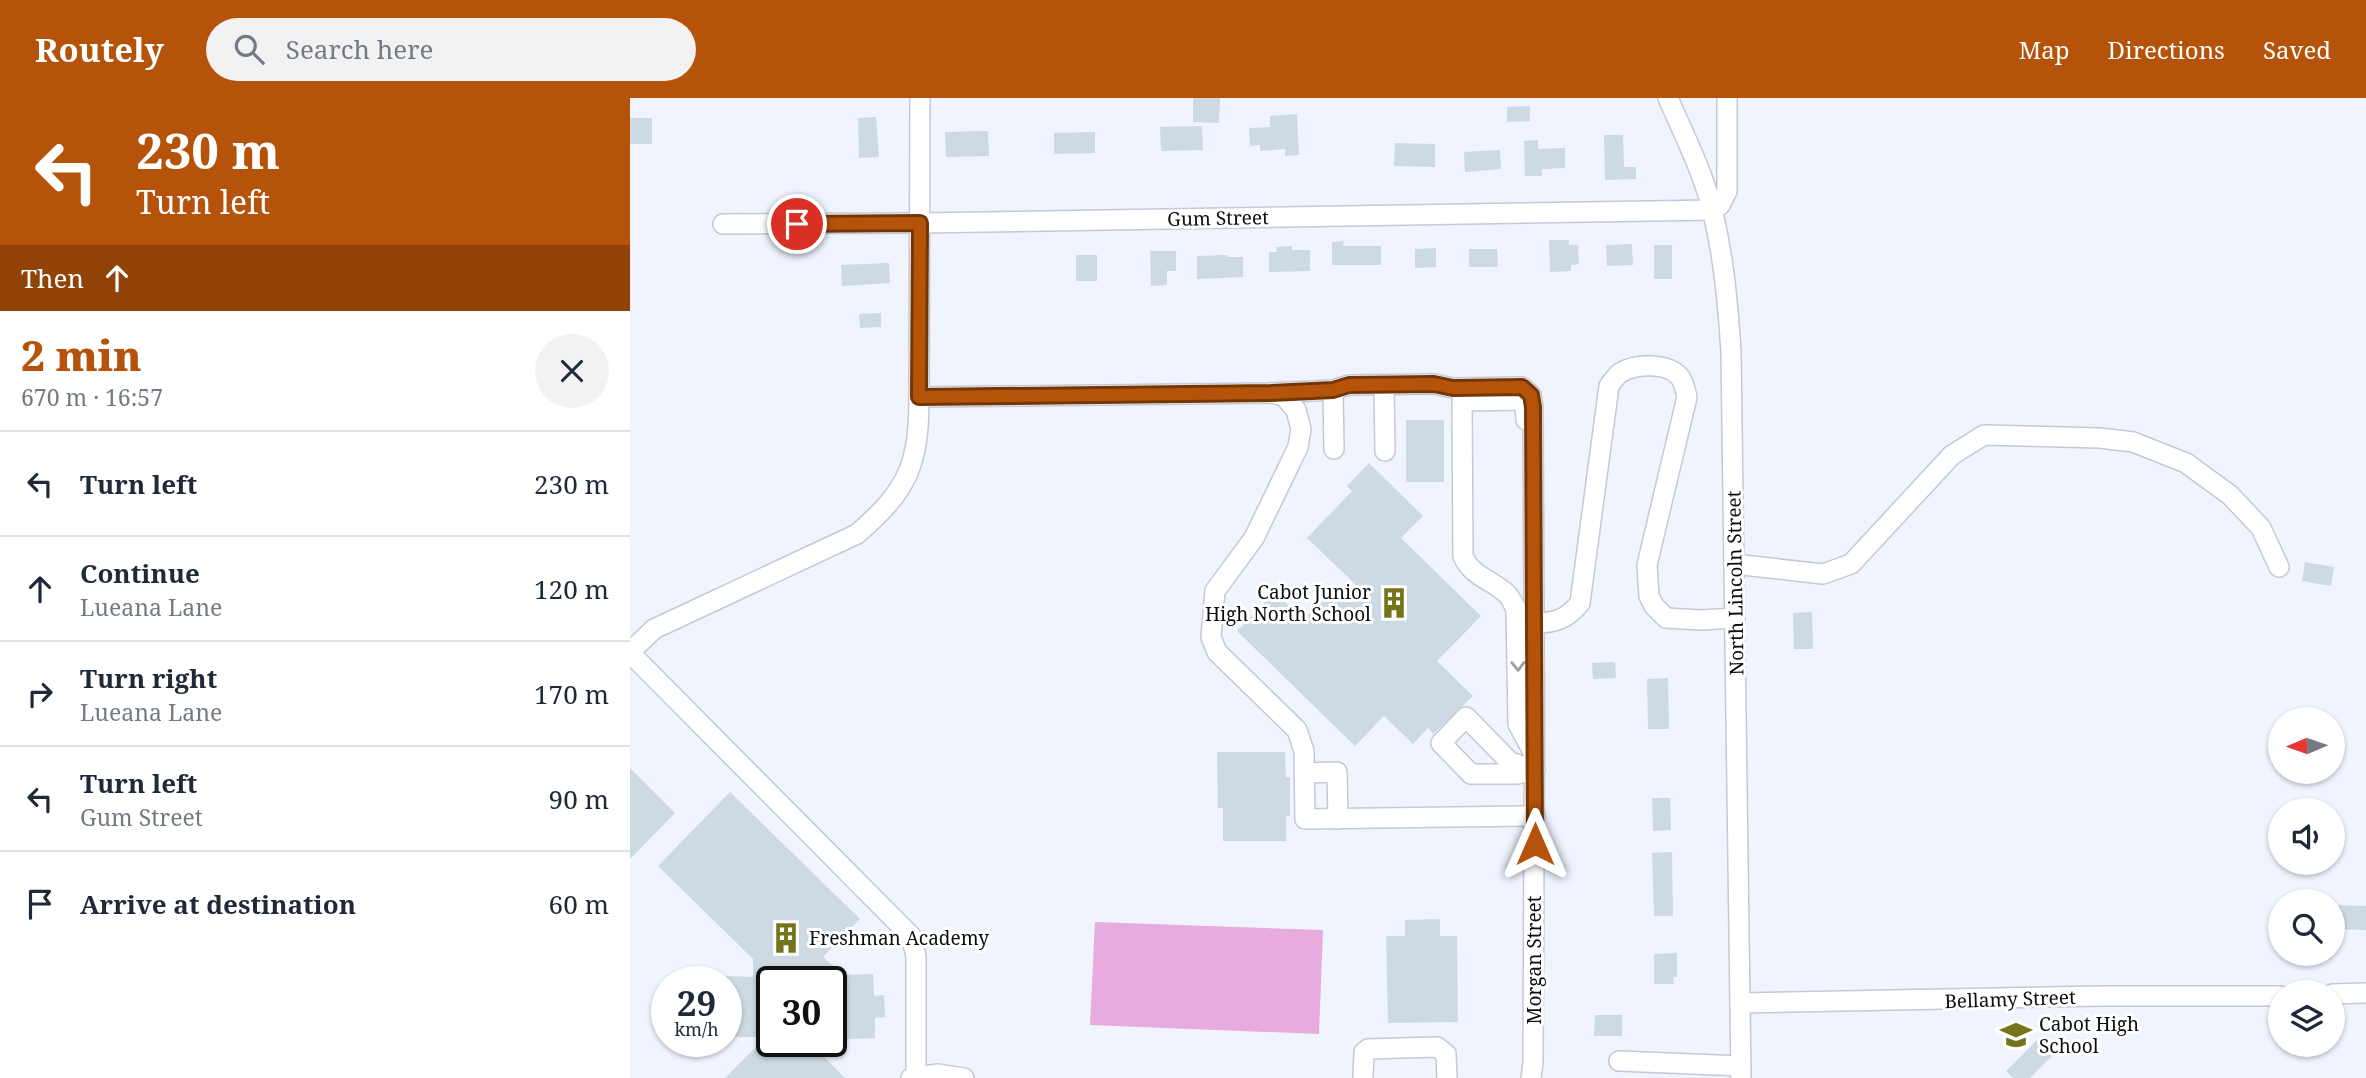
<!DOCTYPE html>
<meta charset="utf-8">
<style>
:root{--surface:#fff;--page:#f2f2f3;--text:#1f2937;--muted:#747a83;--line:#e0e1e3;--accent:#b45309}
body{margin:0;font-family:"Noto Serif",serif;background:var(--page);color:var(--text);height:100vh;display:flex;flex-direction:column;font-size:26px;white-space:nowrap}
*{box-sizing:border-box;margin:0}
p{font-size:23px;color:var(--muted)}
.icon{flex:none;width:38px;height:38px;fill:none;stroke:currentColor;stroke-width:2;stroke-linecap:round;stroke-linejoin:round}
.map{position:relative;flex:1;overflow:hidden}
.details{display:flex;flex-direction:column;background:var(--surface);width:630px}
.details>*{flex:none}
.top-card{background:#b45309;color:#fff;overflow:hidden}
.needle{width:46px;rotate:268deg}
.tools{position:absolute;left:1638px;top:609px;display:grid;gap:14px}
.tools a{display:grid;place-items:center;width:77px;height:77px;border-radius:50%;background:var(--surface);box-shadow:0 2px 5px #0004;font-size:35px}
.speed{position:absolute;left:21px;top:868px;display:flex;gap:14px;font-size:35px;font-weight:700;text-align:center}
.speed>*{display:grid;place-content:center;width:91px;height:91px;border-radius:50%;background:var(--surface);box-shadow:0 2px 5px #0004;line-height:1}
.speed small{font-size:18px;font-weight:400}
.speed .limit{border:4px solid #111;border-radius:10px;background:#fff;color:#111}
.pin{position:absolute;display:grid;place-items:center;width:60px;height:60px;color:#fff;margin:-30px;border:4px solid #fff;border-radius:50%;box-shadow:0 2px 7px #0007}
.me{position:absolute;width:77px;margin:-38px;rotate:0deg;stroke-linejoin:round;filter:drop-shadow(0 0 5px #0008)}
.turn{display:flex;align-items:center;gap:24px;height:147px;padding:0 21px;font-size:32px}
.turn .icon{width:91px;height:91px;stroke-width:2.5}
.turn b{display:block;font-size:49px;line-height:60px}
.then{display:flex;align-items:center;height:66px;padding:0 21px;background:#0003;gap:14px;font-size:26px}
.round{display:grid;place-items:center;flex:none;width:74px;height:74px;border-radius:37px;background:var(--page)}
.summary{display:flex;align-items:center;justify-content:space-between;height:119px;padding:0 21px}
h1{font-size:42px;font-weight:800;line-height:52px;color:var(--accent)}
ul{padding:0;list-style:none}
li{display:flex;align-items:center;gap:21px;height:105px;padding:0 21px;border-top:2px solid var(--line)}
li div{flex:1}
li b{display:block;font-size:26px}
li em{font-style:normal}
header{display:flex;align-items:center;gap:42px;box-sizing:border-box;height:98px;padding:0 35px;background:var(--accent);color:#fff}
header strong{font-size:33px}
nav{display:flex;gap:38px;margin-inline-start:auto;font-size:24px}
.search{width:490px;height:63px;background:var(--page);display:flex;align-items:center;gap:18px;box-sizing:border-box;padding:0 24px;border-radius:38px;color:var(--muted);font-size:26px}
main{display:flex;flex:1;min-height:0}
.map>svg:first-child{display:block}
.green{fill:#e7abde}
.building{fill:#cddae3}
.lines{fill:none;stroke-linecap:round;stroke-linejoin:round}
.minor-casing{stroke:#c4c9d6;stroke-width:22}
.minor{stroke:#fff;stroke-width:19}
.oneway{stroke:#9e9ea0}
.route-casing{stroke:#753606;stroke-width:18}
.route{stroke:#b45309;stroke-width:12}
.labels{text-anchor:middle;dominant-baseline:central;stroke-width:6;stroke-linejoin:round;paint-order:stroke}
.street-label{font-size:19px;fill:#0c0d11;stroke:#fff}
.poi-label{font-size:19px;fill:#0c0d11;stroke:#fff;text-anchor:start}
</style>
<header>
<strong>Routely</strong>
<div class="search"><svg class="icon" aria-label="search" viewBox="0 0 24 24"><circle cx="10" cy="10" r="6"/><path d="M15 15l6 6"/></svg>Search here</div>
<nav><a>Map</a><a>Directions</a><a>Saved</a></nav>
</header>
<main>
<section class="details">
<div class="top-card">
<div class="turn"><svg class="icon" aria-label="left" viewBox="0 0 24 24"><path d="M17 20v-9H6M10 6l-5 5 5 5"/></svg><div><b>230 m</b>Turn left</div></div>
<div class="then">Then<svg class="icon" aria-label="ahead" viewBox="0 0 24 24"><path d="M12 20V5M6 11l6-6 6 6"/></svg></div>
</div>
<div class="summary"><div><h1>2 min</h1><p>670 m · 16:57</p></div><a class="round"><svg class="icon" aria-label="close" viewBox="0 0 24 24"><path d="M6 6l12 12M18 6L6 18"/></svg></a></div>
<ul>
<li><svg class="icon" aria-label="left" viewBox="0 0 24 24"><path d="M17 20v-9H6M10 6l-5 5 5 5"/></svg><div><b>Turn left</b></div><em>230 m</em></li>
<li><svg class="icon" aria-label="ahead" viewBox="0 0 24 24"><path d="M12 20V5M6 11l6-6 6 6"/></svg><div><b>Continue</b><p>Lueana Lane</p></div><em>120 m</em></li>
<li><svg class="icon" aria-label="right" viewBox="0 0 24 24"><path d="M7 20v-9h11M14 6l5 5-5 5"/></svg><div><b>Turn right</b><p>Lueana Lane</p></div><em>170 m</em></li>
<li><svg class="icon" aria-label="left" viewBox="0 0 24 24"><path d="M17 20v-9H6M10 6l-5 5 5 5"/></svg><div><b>Turn left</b><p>Gum Street</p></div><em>90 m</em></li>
<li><svg class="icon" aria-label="arrive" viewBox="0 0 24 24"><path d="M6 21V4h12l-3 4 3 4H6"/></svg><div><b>Arrive at destination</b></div><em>60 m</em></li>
</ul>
</section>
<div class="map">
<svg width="1736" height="980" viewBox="0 0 1736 980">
<rect width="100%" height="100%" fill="#eff4fe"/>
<polygon class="green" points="465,824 693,832 689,936 460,927"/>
<g class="building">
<polygon points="563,0 590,0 589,25 563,24"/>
<polygon points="900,8 900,23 877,24 877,9"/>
<polygon points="667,16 669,57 655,58 655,51 630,53 630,47 620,48 619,30 640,29 640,18"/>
<polygon points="246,19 249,59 229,60 228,20"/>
<rect x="0" y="20" width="22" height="26"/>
<polygon points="572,28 573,52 531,53 530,29"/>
<polygon points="358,33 359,58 316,59 315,34"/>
<polygon points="465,34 465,55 424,56 424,35"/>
<polygon points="974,37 993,37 994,69 1006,69 1006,81 975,82"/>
<polygon points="908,42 908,51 935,50 935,70 912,71 912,78 895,78 894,43"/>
<polygon points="765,45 805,46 805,69 764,68"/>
<polygon points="870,52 871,71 835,74 834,54"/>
<polygon points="919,142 939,142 939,147 948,147 949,166 941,167 941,173 920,174"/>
<polygon points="714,143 713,148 751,148 751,167 702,167 702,144"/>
<polygon points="1002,146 1003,167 977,168 976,147"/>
<rect x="1024" y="147" width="18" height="34"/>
<polygon points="662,148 662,152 680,152 680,173 639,174 639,154 647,154 646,149"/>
<polygon points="806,150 806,169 785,170 785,151"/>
<polygon points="839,151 867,151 868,169 839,169"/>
<polygon points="520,153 546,153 546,173 537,173 537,187 521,188"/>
<rect x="446" y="157" width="21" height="26"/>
<polygon points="597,157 597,159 613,159 613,179 567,181 567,158"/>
<polygon points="259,165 260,185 212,188 211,167"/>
<polygon points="251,215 251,229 230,230 229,216"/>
<rect x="776" y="322" width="38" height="62"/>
<polygon points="739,365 793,418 771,440 851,518 807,563 843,598 803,636 798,630 783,646 754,618 725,648 607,533 645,494 673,522 702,493 711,502 726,487 677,440 722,393 717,388"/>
<polygon points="1675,464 1704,469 1701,488 1672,483"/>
<polygon points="1182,514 1183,551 1164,551 1163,515"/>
<polygon points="985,564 986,580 963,581 962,565"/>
<polygon points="1038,580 1039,631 1018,631 1017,581"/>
<polygon points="587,654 655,654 656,679 660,679 660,718 656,718 656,743 593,743 593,710 588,710"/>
<polygon points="0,670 45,715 0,761"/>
<polygon points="100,694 230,821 193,859 205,870 208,877 243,876 244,898 254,897 255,919 245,920 245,940 201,942 201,884 142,884 142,943 204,943 191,956 215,980 95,980 136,939 96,939 96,878 123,879 123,861 28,768"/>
<polygon points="1022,700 1040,700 1041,732 1023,733"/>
<polygon points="1042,754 1043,818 1024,818 1022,755"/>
<polygon points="1703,807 1736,808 1736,832 1703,831"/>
<polygon points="810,821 810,838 827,838 828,924 758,925 756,838 775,838 775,822"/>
<polygon points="1047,855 1047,879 1043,879 1044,886 1024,886 1024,856"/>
<polygon points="965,917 992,917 992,938 964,938"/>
<polygon points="1407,942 1422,958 1400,980 1383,980 1376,973"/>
</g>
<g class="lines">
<defs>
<g id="minor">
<path d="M290,0l-1,299 352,-4 62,-3 16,-5 85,-1 19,4 69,-1 9,8 2,12c2,218 2,437 0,655l-2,16"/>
<path d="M1038,0c16,37 36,76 45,115 11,46 15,92 18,139l10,726"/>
<polyline points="93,126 290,125 1083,112 1090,107 1097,93 1097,0"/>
<polyline points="754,287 755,353"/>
<polyline points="703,292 704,351"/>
<polyline points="642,295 654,298 666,312 671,331 668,349 624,440 585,493 581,539 587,554 667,632 674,653 675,721 905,718"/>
<path d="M896,322l-1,-13 -4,-7 -59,1 1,155c8,20 29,24 44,38 4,4 6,10 9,15l2,115 16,30"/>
<polyline points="1104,466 1193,476 1221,466 1322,357 1354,337 1470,340 1503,344 1556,365 1600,397 1631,430 1649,469"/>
<path d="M905,525c20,0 32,-4 45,-20l29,-217c3,-4 7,-10 11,-13 15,-9 46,-11 59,3 5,5 6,14 8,21l-40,168 2,31 5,10 12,12 35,2 34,-2"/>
<path d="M0,554l24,-23 203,-95c51,-44 62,-69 62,-137"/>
<polyline points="0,555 281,838 286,858 286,978"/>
<polygon points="836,619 880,664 905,672 887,676 841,676 811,645"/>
<polyline points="675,675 707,674 708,721"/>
<polyline points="1703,896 1736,895"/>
<polyline points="1110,905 1473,898 1650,898"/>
<polyline points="989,963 1111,968"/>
<polyline points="281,980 308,976 334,980"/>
<polyline points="733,980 734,954 738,951 807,949 816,956 817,980"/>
</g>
</defs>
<use href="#minor" class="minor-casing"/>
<use href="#minor" class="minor"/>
</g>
<defs><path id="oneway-chevron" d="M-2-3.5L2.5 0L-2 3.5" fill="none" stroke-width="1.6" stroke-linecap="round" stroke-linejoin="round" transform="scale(1.75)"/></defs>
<use class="oneway" href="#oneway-chevron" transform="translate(888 568) rotate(89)"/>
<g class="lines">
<defs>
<polyline id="route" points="167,126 290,125 289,299 641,295 703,292 719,287 804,286 823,290 892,289 901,297 903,309 905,746"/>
</defs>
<use href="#route" class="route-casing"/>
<use href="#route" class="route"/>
</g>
<defs>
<symbol id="building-bare" viewBox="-9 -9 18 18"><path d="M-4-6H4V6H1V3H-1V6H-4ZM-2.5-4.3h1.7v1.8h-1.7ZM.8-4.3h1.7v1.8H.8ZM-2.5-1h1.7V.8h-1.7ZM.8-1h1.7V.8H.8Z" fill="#75741a" stroke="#fff" stroke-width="2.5" paint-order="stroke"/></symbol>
<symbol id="school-bare" viewBox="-9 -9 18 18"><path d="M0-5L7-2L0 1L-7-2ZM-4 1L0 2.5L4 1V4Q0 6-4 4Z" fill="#75741a" stroke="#fff" stroke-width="2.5" paint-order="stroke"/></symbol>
</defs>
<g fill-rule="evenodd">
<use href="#building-bare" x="742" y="483" width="44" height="44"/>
<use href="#building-bare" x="134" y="818" width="44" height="44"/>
<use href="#school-bare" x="1364" y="915" width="44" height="44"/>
</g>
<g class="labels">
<g class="street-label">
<text transform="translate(588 120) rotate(-1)">Gum Street</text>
<text transform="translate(1105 485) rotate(-91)">North Lincoln Street</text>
<text transform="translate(904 862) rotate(-90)">Morgan Street</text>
<text transform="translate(1380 901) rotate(-2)">Bellamy Street</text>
</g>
<g class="poi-label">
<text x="741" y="494" text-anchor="end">Cabot Junior<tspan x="741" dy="22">High North School</tspan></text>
<text x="179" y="840">Freshman Academy</text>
<text x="1409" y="926">Cabot High<tspan x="1409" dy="22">School</tspan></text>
</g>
</g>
</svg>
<div class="tools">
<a><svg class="needle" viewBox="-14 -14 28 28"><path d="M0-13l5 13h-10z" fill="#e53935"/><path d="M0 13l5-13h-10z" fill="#747a83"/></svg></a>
<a><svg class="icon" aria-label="sound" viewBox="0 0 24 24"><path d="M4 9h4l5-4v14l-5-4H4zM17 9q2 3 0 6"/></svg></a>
<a><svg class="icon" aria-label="search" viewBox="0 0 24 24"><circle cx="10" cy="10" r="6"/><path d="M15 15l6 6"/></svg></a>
<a><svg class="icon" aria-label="layers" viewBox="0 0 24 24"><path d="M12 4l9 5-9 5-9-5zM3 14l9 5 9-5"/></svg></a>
</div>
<div class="speed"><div>29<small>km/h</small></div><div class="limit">30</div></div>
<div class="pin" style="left:167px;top:126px;background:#d93025"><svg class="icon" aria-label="arrive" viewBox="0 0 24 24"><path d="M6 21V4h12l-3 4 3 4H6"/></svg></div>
<svg class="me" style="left:905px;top:746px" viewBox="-20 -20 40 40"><path d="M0-17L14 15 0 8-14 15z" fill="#b45309" stroke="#fff" stroke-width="4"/></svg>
</div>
</main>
